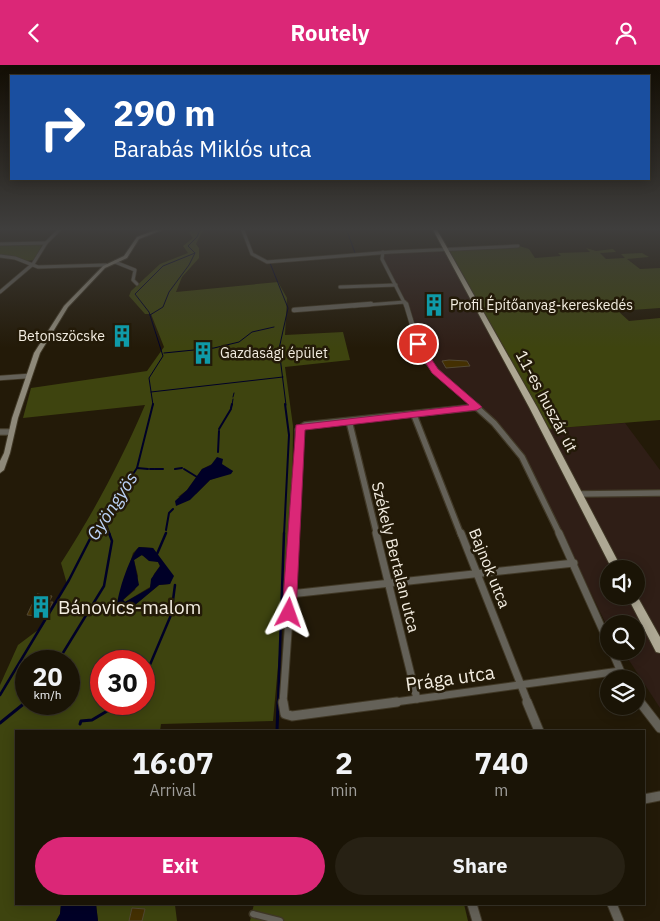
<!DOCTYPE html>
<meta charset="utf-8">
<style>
:root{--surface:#1a1406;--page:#272114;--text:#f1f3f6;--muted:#9f9e9b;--line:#383328;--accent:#db2777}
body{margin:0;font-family:"IBM Plex Sans",sans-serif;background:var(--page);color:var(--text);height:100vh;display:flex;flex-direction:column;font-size:19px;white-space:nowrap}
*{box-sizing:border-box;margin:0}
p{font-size:16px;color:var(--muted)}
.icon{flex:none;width:28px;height:28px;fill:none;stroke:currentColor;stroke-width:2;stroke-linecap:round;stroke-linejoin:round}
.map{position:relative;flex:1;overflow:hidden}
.drawer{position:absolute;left:15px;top:665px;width:630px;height:175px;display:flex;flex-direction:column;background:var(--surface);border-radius:0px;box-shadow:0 2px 12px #0003,0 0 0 1px var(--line)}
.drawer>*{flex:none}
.hud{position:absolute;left:10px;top:10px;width:640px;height:105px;border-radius:0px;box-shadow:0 2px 12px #0003,0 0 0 1px var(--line);background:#1a4fa0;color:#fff;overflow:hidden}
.fabs{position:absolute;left:600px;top:495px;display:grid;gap:10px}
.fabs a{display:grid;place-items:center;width:45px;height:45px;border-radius:50%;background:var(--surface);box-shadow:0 2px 12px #0003,0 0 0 1px var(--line);font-size:25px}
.speed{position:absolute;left:15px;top:585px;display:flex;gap:10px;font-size:25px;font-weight:700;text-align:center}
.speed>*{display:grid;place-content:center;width:65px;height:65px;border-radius:50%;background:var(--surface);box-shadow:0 2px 12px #0003,0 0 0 1px var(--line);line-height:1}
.speed small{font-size:12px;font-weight:400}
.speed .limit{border:8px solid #d22;background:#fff;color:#111}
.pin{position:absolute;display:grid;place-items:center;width:42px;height:42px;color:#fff;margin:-21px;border:2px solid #fff;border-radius:50%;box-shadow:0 1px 5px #0007}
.me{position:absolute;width:55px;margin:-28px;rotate:4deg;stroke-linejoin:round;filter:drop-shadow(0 0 4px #0008)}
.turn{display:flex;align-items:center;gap:18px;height:105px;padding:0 20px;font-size:22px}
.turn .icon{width:65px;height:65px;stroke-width:2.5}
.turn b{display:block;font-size:35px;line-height:42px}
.eta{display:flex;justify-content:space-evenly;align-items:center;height:85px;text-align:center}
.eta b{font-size:30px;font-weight:700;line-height:35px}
.cta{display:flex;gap:10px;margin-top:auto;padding:10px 20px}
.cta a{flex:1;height:58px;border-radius:30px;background:var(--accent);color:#fff;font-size:20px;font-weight:700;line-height:58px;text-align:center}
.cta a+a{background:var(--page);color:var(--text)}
header{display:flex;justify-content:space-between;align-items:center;height:65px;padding:0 20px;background:var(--accent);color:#fff;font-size:22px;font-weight:700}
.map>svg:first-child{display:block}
.commercial{fill:#2f1e16;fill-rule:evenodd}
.green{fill:#3e440f;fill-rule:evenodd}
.water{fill:#000027;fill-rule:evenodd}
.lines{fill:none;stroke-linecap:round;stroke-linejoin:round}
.stream-far3{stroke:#000027;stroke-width:1}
.stream-far2{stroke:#000027;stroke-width:2}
.stream-far1{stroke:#000027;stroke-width:2.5}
.stream{stroke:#000027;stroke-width:3}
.building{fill:#443002;stroke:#534935}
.pedestrian-casing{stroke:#403826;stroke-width:9}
.minor-far4-casing{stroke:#403826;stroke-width:4.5}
.minor-far3-casing{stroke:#403826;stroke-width:6}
.minor-far2-casing{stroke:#403826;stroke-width:8}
.minor-far1-casing{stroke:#403826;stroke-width:9}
.minor-casing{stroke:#403826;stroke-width:11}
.secondary-casing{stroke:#403826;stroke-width:2}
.primary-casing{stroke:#403826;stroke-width:2}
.pedestrian{stroke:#646158;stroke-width:6}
.minor-far4{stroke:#646158;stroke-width:3}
.minor-far3{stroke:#646158;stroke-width:4.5}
.minor-far2{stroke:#646158;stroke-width:5.5}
.minor-far1{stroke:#646158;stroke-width:7}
.minor{stroke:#646158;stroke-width:9}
.secondary{fill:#8e897a;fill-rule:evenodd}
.primary{fill:#aea894;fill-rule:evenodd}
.route{fill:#db2777;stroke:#8e194d}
.labels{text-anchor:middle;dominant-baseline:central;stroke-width:5;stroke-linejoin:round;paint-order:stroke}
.far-poi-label{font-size:14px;fill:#f3ede1;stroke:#231a08;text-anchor:start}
.street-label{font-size:16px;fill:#f3ede1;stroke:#231a08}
.water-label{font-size:18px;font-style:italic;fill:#bbd1f5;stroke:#231a08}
.near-poi-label{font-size:19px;fill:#f3ede1;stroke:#231a08;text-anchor:start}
.near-street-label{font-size:19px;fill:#f3ede1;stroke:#231a08}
</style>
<header><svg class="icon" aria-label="back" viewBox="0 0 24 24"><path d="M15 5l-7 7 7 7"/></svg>Routely<svg class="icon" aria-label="person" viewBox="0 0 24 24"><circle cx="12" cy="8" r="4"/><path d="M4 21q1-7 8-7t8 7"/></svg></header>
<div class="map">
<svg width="660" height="856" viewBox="0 0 660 856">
<rect width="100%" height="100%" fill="#231a08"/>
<path class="commercial" d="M446,183l100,181 79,-6 35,47v238l-37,-57h13v-27h-27v6l-85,-173 -7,-10 -85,-80 -9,-16 -43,-101zM609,504h27v27h-27z"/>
<g class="green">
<path d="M192,163h12l-8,16 3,4v10l-17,19 -6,15 102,-10 9,16 -2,37 58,-3 7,28 -65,7 8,59 -1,87 -19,208 -112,3 -1,7h-144v173h45l-1,10 -4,7h-56v-236l18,-40 24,-18 25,-43 -6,-21c33,-51 60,-102 84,-158l-122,13 8,-30 116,-17 17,-24 -13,-33h-6l-16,-18 2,-5 29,-27 28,-11 -5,-7 10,-8 -4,-5zM214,398l19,8 -3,3 1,-3 -6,-1 -2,3 4,1 -17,6 -14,14 -18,3 9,-7 15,-21zM139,482l14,1 20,28 -3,8 -11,1 -24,20 -19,4 17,-56zM26,596h43v43h-43zM101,596h43v43h-43z"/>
<polygon points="0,180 42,180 34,195 26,196 0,189"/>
<polygon points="516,180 529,184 535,193 561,191 558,188 590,187 586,183 596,186 613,184 616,187 600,188 606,194 625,193 621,189 642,188 649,192 627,194 640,204 660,203 660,243 618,246 629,256 660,253 660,355 546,364 446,183"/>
<polygon points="141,490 158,497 160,501 154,509 150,522 125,537 123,535 135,525 138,511 134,495"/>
<polygon points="96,839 175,840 177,856 98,856"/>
<polygon points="254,839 464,839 468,856 250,856"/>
</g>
<g class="water">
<polygon points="217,392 223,394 222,399 233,406 231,409 210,415 190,435 176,441 175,436 187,425 202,404 211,400"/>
<path d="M139,482l14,1 21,28 -4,8 -11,1 -24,20 -18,8c-3,-11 13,-59 22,-66zM142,490l7,6 9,1 2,4 -9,13 -1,9 -25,14 -2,-2 16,-15 -5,-25z"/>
<polygon points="61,839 96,839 98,856 56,856 60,849"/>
</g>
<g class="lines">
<g class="stream-far3">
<polyline points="346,163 355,188"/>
<polyline points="270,198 288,243 279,284 286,340"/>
<polyline points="150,250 163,242 169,227 189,200 195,188"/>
<polyline points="164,288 214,283 239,277 252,267 274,262"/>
<polyline points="151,327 283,312"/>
<polyline points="233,332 234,328"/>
<polyline points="153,340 149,313 163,291 149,247 135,229 163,201 195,188 188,181 197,172 201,163"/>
<polyline points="232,340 233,334"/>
</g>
<g class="stream-far2">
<polyline points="231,343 232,339"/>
<polyline points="219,364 231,344"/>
<polyline points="218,387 219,366"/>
<polyline points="137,403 148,404"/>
<polyline points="150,404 154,404"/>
<polyline points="155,404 163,404"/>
<polyline points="175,404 182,403"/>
<polyline points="184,404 197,412"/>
<polyline points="104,454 110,470"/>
<polyline points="166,465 169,448 173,444"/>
<polyline points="92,470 137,403 153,339"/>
<polyline points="284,470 289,370 285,339"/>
</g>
<g class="stream-far1">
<polyline points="157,489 166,468"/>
<polyline points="58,596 104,521 112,476 109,468"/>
<polyline points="149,602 171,550 175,520"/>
<polyline points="144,612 148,606"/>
<polyline points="0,630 69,515 93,468"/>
<polyline points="278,638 284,468"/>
</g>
<g class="stream">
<polyline points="0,658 26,637"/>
<polyline points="80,659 81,656 92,655 119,639"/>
<polyline points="277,666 278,637"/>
</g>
</g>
<g class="building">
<polygon points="449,295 467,296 470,301 446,303 442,296"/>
<polygon points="37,529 52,531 49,537 53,537 47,548 39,547 37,551 27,550"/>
<polygon points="132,843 145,844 142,856 129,856"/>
</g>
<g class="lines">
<defs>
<polyline id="pedestrian" points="253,849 280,856"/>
<g id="minor-far4">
<polyline points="242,163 252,189 267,197 391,187 518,181"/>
<polyline points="0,179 46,178"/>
<polyline points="383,187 382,194 406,241"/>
<polyline points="0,191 15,193 38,202 106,200"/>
<polyline points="115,197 135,205 133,215 137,219"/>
<polyline points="340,222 396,220"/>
<polyline points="0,227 33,199 46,178 61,163"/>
<polyline points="354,241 405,237"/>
</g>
<g id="minor-far3">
<polyline points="406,239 418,279 427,297 474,340"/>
<polyline points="294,245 371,239"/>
<polyline points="0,313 28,311"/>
</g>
<g id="minor-far2">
<polyline points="473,339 494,358 522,392 560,470"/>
<polyline points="414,350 461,470"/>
<polyline points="349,356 377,470"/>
<polyline points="0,367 11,367"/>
<polyline points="578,429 660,428"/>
<polyline points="295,470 300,393 298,365 305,360 477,342"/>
</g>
<g id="minor-far1">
<polyline points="376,468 417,634"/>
<polyline points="461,468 528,638"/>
<polyline points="559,468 609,579"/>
<polyline points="290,529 574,498"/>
<polyline points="612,586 624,614"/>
<polyline points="636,632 641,638"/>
<polyline points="283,638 295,468"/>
<polyline points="388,638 620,606"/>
</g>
<g id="minor">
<polyline points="283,637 285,649 292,651 397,637"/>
<polyline points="527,637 539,666"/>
<polyline points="640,637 660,663"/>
<polyline points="644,734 660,731"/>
<polyline points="472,839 477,856"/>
<polyline points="612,839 619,856"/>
</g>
<polygon id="secondary" points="161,163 167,163 139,174 127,193 105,203 68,242 40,288 18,353 10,388 4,405 0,408 0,396 4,388 12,353 34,288 64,241 103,201 124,191 137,172"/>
<g id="primary">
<polygon points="432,163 436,163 537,342 622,504 612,504 529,342"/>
<polygon points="636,529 660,572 660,588 656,587 627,531 636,531"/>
</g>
</defs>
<use href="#pedestrian" class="pedestrian-casing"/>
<use href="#minor-far4" class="minor-far4-casing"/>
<use href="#minor-far3" class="minor-far3-casing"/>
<use href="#minor-far2" class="minor-far2-casing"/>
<use href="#minor-far1" class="minor-far1-casing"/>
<use href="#minor" class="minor-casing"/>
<use href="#secondary" class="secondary-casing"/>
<use href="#primary" class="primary-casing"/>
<use href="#pedestrian" class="pedestrian"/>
<use href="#minor-far4" class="minor-far4"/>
<use href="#minor-far3" class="minor-far3"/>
<use href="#minor-far2" class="minor-far2"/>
<use href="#minor-far1" class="minor-far1"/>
<use href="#minor" class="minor"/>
<use href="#secondary" class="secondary"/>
<use href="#primary" class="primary"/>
</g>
<linearGradient id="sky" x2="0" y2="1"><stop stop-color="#130e04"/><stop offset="0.58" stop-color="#3f3e3d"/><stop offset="1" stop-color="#3f3e3d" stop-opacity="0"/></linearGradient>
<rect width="660" height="283" fill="url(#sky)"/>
<polygon class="route" points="418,277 421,278 438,304 482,342 477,345 305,365 296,548 294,553 289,554 284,553 282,548 296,360 469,340 432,308 414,279"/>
<defs>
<symbol id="building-bare" viewBox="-9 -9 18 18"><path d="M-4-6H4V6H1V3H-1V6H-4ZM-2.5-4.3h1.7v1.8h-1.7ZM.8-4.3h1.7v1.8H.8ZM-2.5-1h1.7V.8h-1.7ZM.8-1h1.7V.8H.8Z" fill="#0f9aa8" stroke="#231a08" stroke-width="2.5" paint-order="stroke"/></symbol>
</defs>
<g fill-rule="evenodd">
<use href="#building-bare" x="418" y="224" width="32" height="32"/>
<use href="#building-bare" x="106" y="255" width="32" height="32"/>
<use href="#building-bare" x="187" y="272" width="32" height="32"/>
<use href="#building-bare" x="25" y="526" width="32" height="32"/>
</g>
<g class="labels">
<g class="far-poi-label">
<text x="450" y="240">Profil Építőanyag-kereskedés</text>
<text x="105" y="271" text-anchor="end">Betonszöcske</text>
<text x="220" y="288">Gazdasági épület</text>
</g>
<g class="street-label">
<text transform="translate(547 336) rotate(62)">11-es huszár út</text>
<text transform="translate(396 492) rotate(76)">Székely Bertalan utca</text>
<text transform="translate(490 503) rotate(68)">Bajnok utca</text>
</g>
<g class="water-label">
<text transform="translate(112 441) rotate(-57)">Gyöngyös</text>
</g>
<g class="near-poi-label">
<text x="58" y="542">Bánovics-malom</text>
</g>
<g class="near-street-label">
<text transform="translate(450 613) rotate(-8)">Prága utca</text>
</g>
</g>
</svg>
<div class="fabs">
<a><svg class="icon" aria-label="sound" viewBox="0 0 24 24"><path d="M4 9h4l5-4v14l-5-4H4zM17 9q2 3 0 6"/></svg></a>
<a><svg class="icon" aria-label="search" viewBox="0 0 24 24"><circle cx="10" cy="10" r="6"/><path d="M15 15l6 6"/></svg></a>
<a><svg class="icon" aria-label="layers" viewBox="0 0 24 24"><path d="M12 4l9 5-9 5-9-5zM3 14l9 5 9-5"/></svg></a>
</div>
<div class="speed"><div>20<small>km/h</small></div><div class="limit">30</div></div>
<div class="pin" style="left:418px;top:279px;background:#d93025"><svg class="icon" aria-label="arrive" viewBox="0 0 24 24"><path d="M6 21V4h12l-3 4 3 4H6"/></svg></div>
<svg class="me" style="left:289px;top:548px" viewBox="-20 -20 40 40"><path d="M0-17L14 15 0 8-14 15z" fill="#db2777" stroke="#fff" stroke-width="4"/></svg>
<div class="hud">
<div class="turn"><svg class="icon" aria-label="right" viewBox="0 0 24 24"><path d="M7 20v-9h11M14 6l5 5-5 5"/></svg><div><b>290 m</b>Barabás Miklós utca</div></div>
</div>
<section class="drawer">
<div class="eta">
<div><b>16:07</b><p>Arrival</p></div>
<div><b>2</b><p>min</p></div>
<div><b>740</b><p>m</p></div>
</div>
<div class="cta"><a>Exit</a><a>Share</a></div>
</section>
</div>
